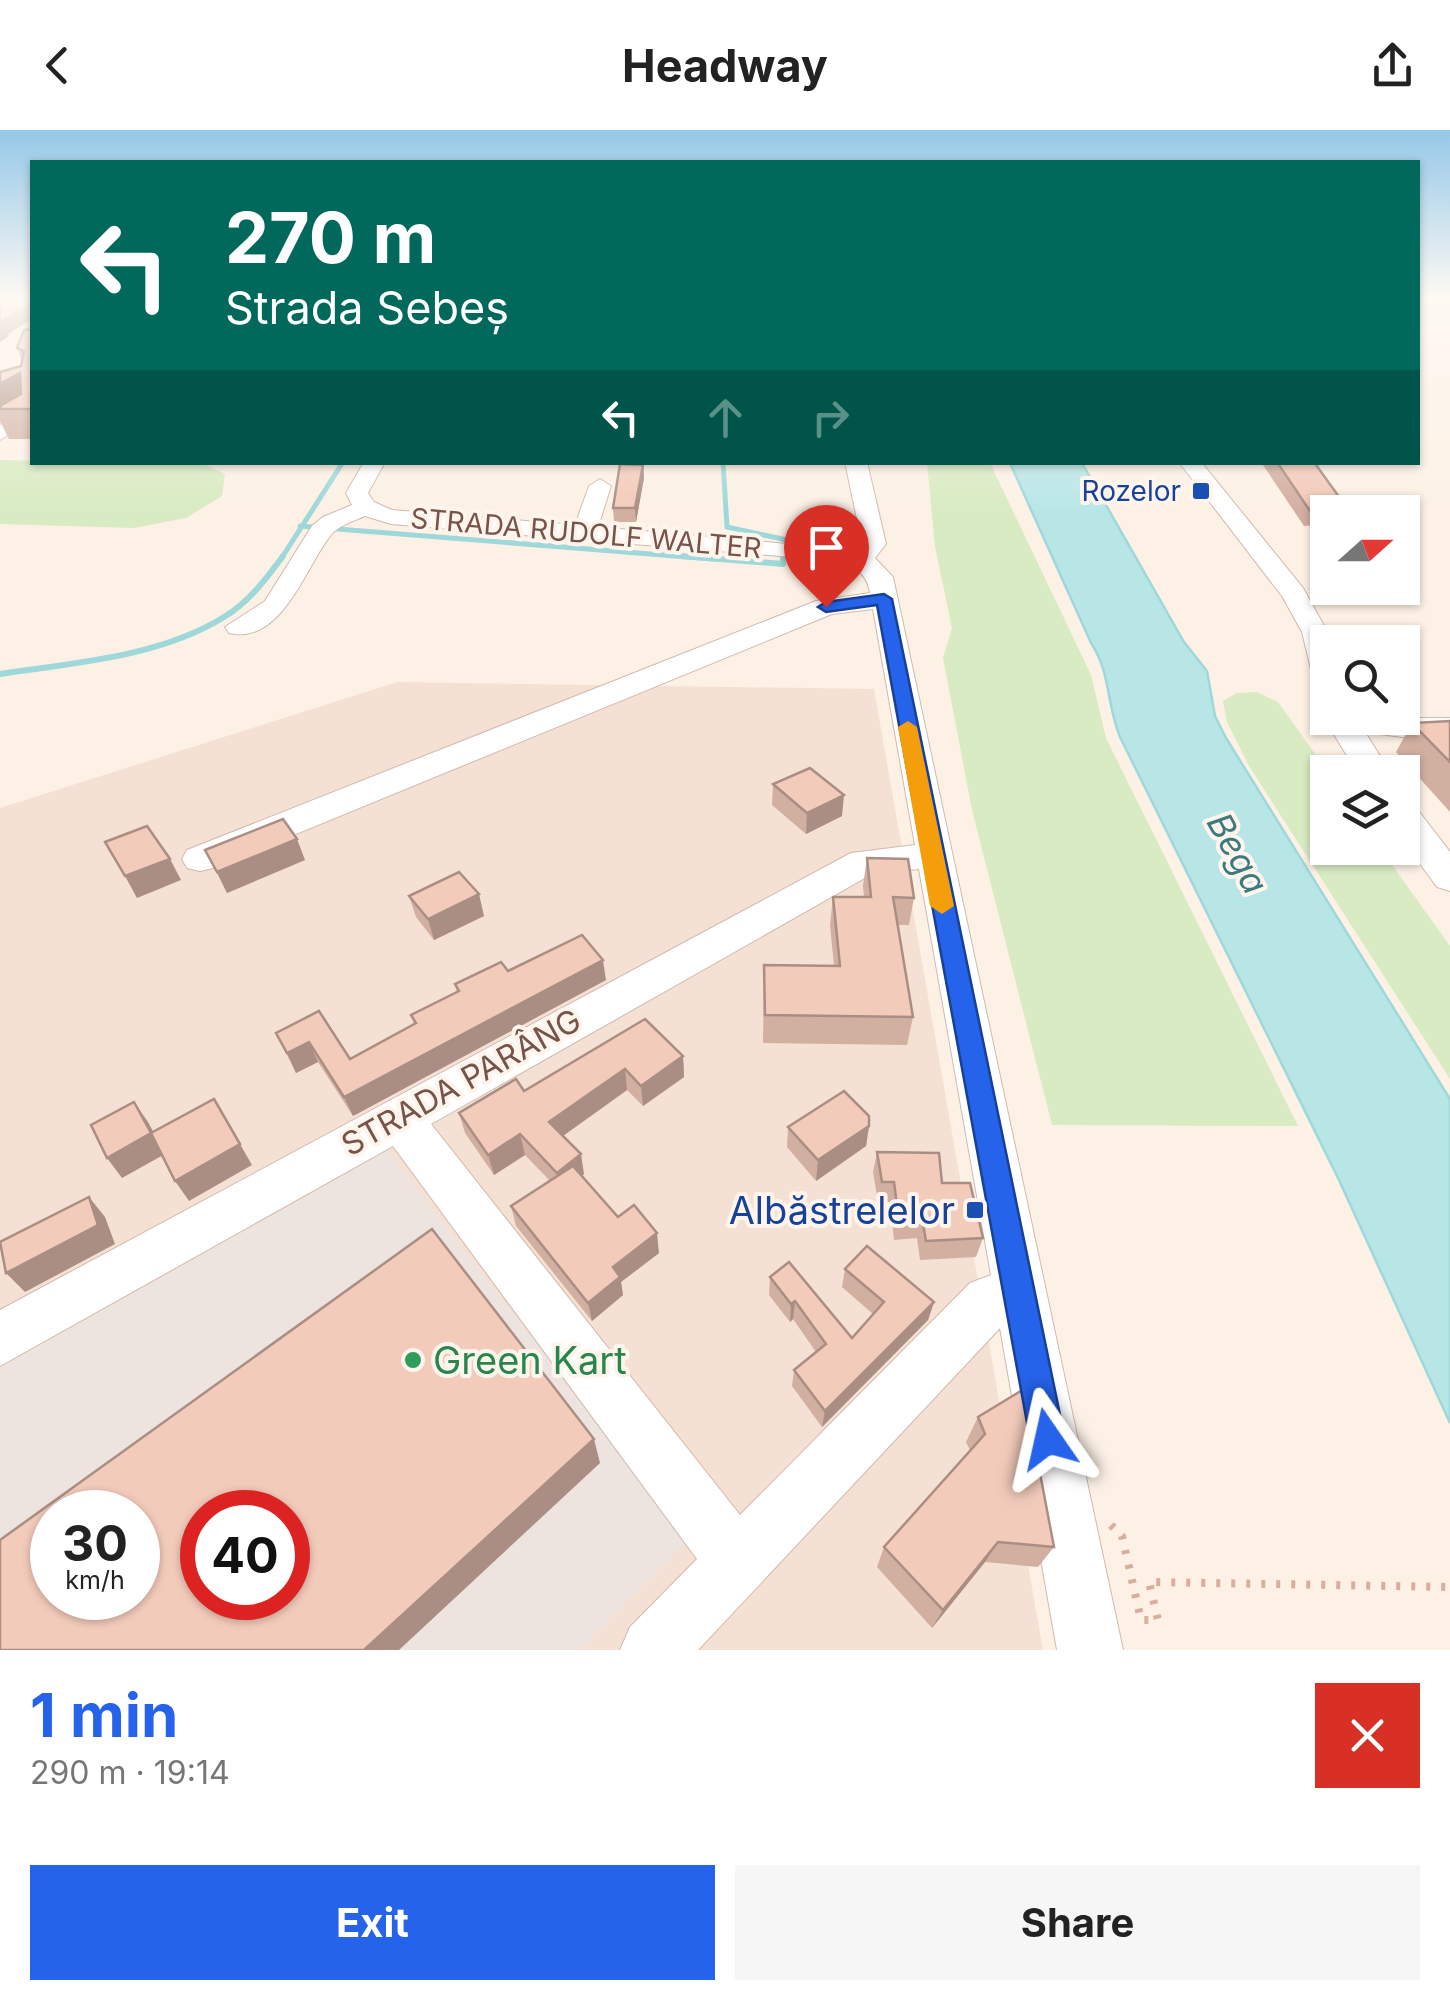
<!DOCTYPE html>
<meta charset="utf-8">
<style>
:root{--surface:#fff;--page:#f6f6f6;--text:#222;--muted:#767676;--accent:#2563eb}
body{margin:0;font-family:Inter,sans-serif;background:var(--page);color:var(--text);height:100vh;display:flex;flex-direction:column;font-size:38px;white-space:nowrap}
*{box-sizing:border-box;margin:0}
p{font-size:32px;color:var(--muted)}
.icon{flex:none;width:55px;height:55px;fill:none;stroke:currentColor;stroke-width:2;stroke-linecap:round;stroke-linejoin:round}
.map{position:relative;height:1520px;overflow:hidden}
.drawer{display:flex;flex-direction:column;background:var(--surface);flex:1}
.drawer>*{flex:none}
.guide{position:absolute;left:30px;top:30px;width:1390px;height:305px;border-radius:0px;box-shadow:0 2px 8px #0004;background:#00695c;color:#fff;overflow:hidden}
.needle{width:65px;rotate:69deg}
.buttons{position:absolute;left:1310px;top:365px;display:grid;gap:20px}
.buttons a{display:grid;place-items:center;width:110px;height:110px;border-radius:0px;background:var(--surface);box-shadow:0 2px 8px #0004;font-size:50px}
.speed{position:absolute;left:30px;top:1360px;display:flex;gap:20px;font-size:50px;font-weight:700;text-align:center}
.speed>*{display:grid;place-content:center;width:130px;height:130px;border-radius:50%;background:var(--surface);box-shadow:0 2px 8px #0004;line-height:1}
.speed small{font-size:25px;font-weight:400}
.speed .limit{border:15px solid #d22;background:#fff;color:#111}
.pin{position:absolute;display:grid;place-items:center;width:85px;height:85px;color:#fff;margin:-102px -42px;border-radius:50% 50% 50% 0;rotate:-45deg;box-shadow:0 0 10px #0007}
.pin .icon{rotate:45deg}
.me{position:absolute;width:110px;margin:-55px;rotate:349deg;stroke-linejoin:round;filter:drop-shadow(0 0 8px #0008)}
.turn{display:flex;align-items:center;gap:35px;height:210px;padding:0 30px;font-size:45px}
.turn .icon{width:130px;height:130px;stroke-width:2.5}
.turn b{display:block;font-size:70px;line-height:85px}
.lanes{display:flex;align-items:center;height:95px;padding:0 30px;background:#0003;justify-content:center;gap:50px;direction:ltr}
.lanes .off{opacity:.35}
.round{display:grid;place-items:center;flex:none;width:105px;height:105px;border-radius:0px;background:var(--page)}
.overview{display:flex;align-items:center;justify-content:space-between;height:170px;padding:0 30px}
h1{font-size:60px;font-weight:700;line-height:75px;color:var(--accent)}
.primary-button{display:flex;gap:20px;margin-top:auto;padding:20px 30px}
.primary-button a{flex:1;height:115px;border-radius:0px;background:var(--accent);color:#fff;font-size:40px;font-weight:700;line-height:115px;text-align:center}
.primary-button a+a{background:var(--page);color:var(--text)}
header{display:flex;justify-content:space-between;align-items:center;height:130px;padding:0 30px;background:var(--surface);font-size:45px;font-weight:700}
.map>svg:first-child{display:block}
.residential{fill:#f5e1d3;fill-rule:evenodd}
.industrial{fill:#ede4df;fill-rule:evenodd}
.green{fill:#d8ebc2}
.water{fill:#b8e6e7;stroke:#9ed8da;stroke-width:2.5}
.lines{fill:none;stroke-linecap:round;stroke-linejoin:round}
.stream-far1{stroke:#9ed8da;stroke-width:5}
.stream{stroke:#9ed8da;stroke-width:6}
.minor-casing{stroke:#d1b9ad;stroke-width:2}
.path{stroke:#d9ae9e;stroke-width:8;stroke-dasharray:4 11;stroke-linecap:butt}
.minor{fill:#fff;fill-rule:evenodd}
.wall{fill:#d1afa1}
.shaded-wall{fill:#aa8e83}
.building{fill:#f3cbbb;stroke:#aa8e83;stroke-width:2.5;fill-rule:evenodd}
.route{fill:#2563eb;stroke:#184099;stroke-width:2.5}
.slow{fill:#f59e0b}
.transit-dot{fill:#1a4fb4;stroke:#fff5ec;stroke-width:4}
.leisure-dot{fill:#2e9e5b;stroke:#fff5ec;stroke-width:4}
.labels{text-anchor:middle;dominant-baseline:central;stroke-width:8;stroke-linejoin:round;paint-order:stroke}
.far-transit-label{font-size:28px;fill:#164399;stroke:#fff5ec;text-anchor:end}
.far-street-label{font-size:28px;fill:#775449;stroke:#fff5ec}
.street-label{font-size:32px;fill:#775449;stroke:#fff5ec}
.water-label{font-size:35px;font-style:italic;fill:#3c7a7d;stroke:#fff5ec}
.near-transit-label{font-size:38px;fill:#164399;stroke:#fff5ec;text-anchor:end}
.near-leisure-label{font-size:38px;fill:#27864d;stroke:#fff5ec;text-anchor:start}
</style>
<header><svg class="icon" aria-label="back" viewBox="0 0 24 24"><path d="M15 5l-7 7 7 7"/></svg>Headway<svg class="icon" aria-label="share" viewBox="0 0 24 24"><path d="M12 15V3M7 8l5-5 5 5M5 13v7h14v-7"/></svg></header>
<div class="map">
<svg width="1450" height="1520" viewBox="0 0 1450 1520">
<rect width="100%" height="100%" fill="#fdf1e5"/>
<path class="residential" d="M397,552l477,7 169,961h-1043v-842zM52,1382h86v86h-86zM202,1382h86v86h-86z"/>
<path class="industrial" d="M382,1014l307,395 -110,111h-579v-288zM52,1382h86v86h-86zM202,1382h86v86h-86z"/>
<g class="green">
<polygon points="0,330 203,334 225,344 222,366 186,388 134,398 0,394"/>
<polygon points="927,333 990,333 1091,545 1106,608 1298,996 1052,995 972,680 943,528 952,498 935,417"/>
<polygon points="1257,562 1278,572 1328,642 1328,718 1380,718 1450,816 1450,949 1249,636 1227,592 1223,571 1237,563"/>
</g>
<path class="water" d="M1010,333h72l102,179 23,29 8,45 11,22 224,361v324l-111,-243 -219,-443c-14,-34 -9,-64 -29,-94z"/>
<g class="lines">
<g class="stream-far1">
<polyline points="723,332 727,397 787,410"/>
<polyline points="300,396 713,429"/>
<polyline points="281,429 343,332"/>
</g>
<g class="stream">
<polyline points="681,426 783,434 783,429"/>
<path d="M0,544c73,-11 160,-17 224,-57 25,-15 42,-38 59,-61"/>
</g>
<defs>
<g id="minor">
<polygon points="32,275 32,290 0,310 0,295"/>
<path d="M364,332h21l-17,31 6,9 18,8 183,15 14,-39 11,-7 11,7 -13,41 257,23 7,-7 -17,-81h22l19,82 -11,14 18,19 230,1073h-66l-57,-322 -302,322h-78l10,-23 67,-68 -304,-413 -393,220v-56l851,-457 64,-8 -42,-236 -41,5 -619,254 -13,3 -13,-3 -5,-9 5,-9 629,-249 54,-8c-4,-25 -20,-28 -42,-33l-437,-36 -26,-8c-11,5 -26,9 -34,19 -25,30 -49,111 -102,98l-4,-6 40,-26 47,-75 11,-9 29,-12 -6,-12zM919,739l72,406 -21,8 -230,232 -309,-391 441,-250z"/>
<polygon points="1179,332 1201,332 1303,458 1333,512 1328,512 1328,556 1318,553 1313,547 1302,502 1282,466"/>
<polygon points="1328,584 1328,588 1450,588 1450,606 1417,609 1365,602 1390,642 1357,642 1325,590"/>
<polygon points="1402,672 1414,675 1450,722 1450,761 1437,757 1402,709"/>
</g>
</defs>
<use href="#minor" class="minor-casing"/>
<polyline class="path" points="1111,1395 1122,1406 1141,1490 1158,1490 1149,1452 1450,1457"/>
<use href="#minor" class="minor"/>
</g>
<g class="wall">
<polygon points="32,199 32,309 9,309 0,291 0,242 21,236 22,230 17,218"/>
<polygon points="1261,332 1314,332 1347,378 1345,382 1328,382 1328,394 1304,396"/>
<polygon points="643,335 644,348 636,392 614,392 613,378"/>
<polygon points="1450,591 1450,682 1396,622 1412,593"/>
<polygon points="773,654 842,686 806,704 772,675"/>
<polygon points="205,720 305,730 227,763"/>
<polygon points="867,728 914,768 909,795 897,795 913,887 907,915 763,913 764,835 834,836 830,795 833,767 864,767 863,756"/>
<polygon points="409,766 484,786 434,810 416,787"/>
<polygon points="508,841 606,850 353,986 318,932 296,943 276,903 350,929 414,894 411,885 457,862 455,854"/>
<polygon points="683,926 684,947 643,976 627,960 563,1006 584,1044 582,1046 618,1087 659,1123 621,1152 623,1165 592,1191 516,1096 511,1076 550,1051 525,1025 494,1045 465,1003 459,983 524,961"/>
<polygon points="869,996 866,1016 816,1051 787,1017 788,997"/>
<polygon points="877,1022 942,1053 983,1108 976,1127 920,1130 917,1108 894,1110 890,1072 878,1072 873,1042"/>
<polygon points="845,1139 934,1172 928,1190 822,1297 792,1256 794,1240 816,1222 793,1189 790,1192 769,1165 770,1147 852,1208 873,1184 842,1157"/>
<polygon points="978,1287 1054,1417 1038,1437 985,1432 932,1498 877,1437 884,1417 970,1320 966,1312"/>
</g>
<g class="shaded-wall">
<polygon points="32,173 32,189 8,204 9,206 0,212 0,192"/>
<polygon points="20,243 32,271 0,279 0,254"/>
<polygon points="643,335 644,348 636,392 635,378"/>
<polygon points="844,665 842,686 806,704 807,683"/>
<polygon points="297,709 305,730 227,763 217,742"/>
<polygon points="170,729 181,750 137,768 125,746"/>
<polygon points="479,764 484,786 434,810 428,789"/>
<polygon points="603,830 606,850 353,986 344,967"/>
<polygon points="309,912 318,932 296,943 287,923"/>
<polygon points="683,926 684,947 643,976 641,956"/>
<polygon points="625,939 627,960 553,1013 549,992"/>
<polygon points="214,969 252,1035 189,1071 175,1051"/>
<polygon points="134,972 148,992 165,1024 122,1048 107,1028"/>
<polygon points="869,996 866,1016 816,1051 818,1030"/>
<polygon points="520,1004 525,1025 494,1045 488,1025"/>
<polygon points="581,1024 584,1044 561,1063 557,1043"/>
<polygon points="89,1067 105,1087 115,1114 25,1162 6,1143"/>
<polygon points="657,1103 659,1123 621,1152 623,1165 592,1191 588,1173 613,1137"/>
<polygon points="795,1171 793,1189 790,1192 791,1174"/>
<polygon points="934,1172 928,1190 822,1297 825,1281"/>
<polygon points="594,1309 600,1333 399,1520 364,1520"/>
<polygon points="998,1412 985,1432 932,1498 943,1480"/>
</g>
<g class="building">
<polygon points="0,170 32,170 32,173 0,192"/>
<polygon points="32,199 32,279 0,279 0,276 21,264 20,243 0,254 0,242 21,236 24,221 17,218 24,200"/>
<polygon points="1277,332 1314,332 1347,378 1310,381"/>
<polygon points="620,334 643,335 635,378 613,378"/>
<polygon points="1450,591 1450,632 1412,593"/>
<polygon points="810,638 844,665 807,683 773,654"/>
<polygon points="283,689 297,709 217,742 205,720"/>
<polygon points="147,696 170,729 125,746 105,712"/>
<polygon points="867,728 908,729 914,768 893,767 913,887 765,885 764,835 840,836 833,767 871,767"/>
<polygon points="459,742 479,764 428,789 409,766"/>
<polygon points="582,805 603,830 344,967 309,912 287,923 276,903 319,881 350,929 416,893 411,885 459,861 455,854 501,832 508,841"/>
<polygon points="645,889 683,926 641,956 625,939 549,992 581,1024 557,1043 520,1004 488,1025 459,983 516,949 524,961"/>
<polygon points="844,961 869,986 869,996 818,1030 788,997"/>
<polygon points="214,969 240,1014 175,1051 151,1003"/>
<polygon points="134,972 151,1003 107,1028 91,995"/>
<polygon points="877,1022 939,1023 942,1053 970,1053 983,1108 926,1111 922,1088 899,1091 894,1052 882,1052"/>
<polygon points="573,1036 618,1087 634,1075 657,1103 613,1137 620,1147 588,1173 511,1076"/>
<polygon points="89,1067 98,1095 6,1143 0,1112"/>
<path d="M432,1099l162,210 -230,211h-364v-110zM52,1382h86v86h-86zM202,1382h86v86h-86z"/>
<polygon points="867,1116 934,1172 825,1281 794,1240 826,1214 795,1171 791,1174 770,1147 789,1132 852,1208 884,1172 845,1139"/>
<polygon points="1024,1259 1054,1417 998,1412 943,1480 884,1417 985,1304 978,1287"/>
</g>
<linearGradient id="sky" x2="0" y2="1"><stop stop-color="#95c8e8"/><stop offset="0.44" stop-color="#fef9f3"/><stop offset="1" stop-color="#fef9f3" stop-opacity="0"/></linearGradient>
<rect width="1450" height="383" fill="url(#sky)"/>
<polygon class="route" points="884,464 892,469 1065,1309 1060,1321 1048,1326 1035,1321 1030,1309 877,475 826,482 818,477 826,472"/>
<polygon class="slow" points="908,591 917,597 954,776 942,784 930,776 898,597"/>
<g class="transit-dot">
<rect x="1191" y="351" width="20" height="20" rx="5"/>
<rect x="965" y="1070" width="20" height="20" rx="5"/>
</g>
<circle class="leisure-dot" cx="413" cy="1230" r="10"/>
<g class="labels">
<g class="far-transit-label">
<text x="1181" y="361">Rozelor</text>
</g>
<g class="far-street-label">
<text transform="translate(586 403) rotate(5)">STRADA RUDOLF WALTER</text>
</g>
<g class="street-label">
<text transform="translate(461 952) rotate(-29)">STRADA PARÂNG</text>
</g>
<g class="water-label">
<text transform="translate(1238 723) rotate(61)">Bega</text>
</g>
<g class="near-transit-label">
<text x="955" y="1080">Albăstrelelor</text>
</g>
<g class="near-leisure-label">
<text x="433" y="1230">Green Kart</text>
</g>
</g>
</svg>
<div class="buttons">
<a><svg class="needle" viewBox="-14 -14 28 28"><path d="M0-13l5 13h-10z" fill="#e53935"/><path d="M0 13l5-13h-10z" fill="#767676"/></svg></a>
<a><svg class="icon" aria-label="search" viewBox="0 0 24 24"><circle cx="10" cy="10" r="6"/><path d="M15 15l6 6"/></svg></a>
<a><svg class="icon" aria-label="layers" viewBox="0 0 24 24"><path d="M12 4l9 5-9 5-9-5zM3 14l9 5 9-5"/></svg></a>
</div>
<div class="speed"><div>30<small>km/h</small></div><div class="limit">40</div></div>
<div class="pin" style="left:826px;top:477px;background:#d93025"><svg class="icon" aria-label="arrive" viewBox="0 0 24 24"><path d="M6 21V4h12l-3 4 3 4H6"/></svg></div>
<svg class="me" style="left:1048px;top:1309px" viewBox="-20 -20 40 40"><path d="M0-17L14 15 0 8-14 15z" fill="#2563eb" stroke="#fff" stroke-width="4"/></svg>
<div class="guide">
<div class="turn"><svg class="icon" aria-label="left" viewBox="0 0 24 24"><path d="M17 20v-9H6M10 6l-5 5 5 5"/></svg><div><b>270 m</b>Strada Sebeș</div></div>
<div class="lanes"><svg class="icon" aria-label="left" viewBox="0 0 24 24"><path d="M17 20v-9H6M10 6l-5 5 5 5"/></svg><svg class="icon off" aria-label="ahead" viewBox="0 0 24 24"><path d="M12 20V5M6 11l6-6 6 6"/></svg><svg class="icon off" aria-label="right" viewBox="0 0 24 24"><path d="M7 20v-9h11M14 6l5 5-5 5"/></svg></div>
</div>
</div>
<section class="drawer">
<div class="overview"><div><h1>1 min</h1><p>290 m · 19:14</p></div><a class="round" style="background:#d93025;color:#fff"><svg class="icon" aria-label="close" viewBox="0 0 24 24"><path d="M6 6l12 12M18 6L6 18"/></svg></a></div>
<div class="primary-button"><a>Exit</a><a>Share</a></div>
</section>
